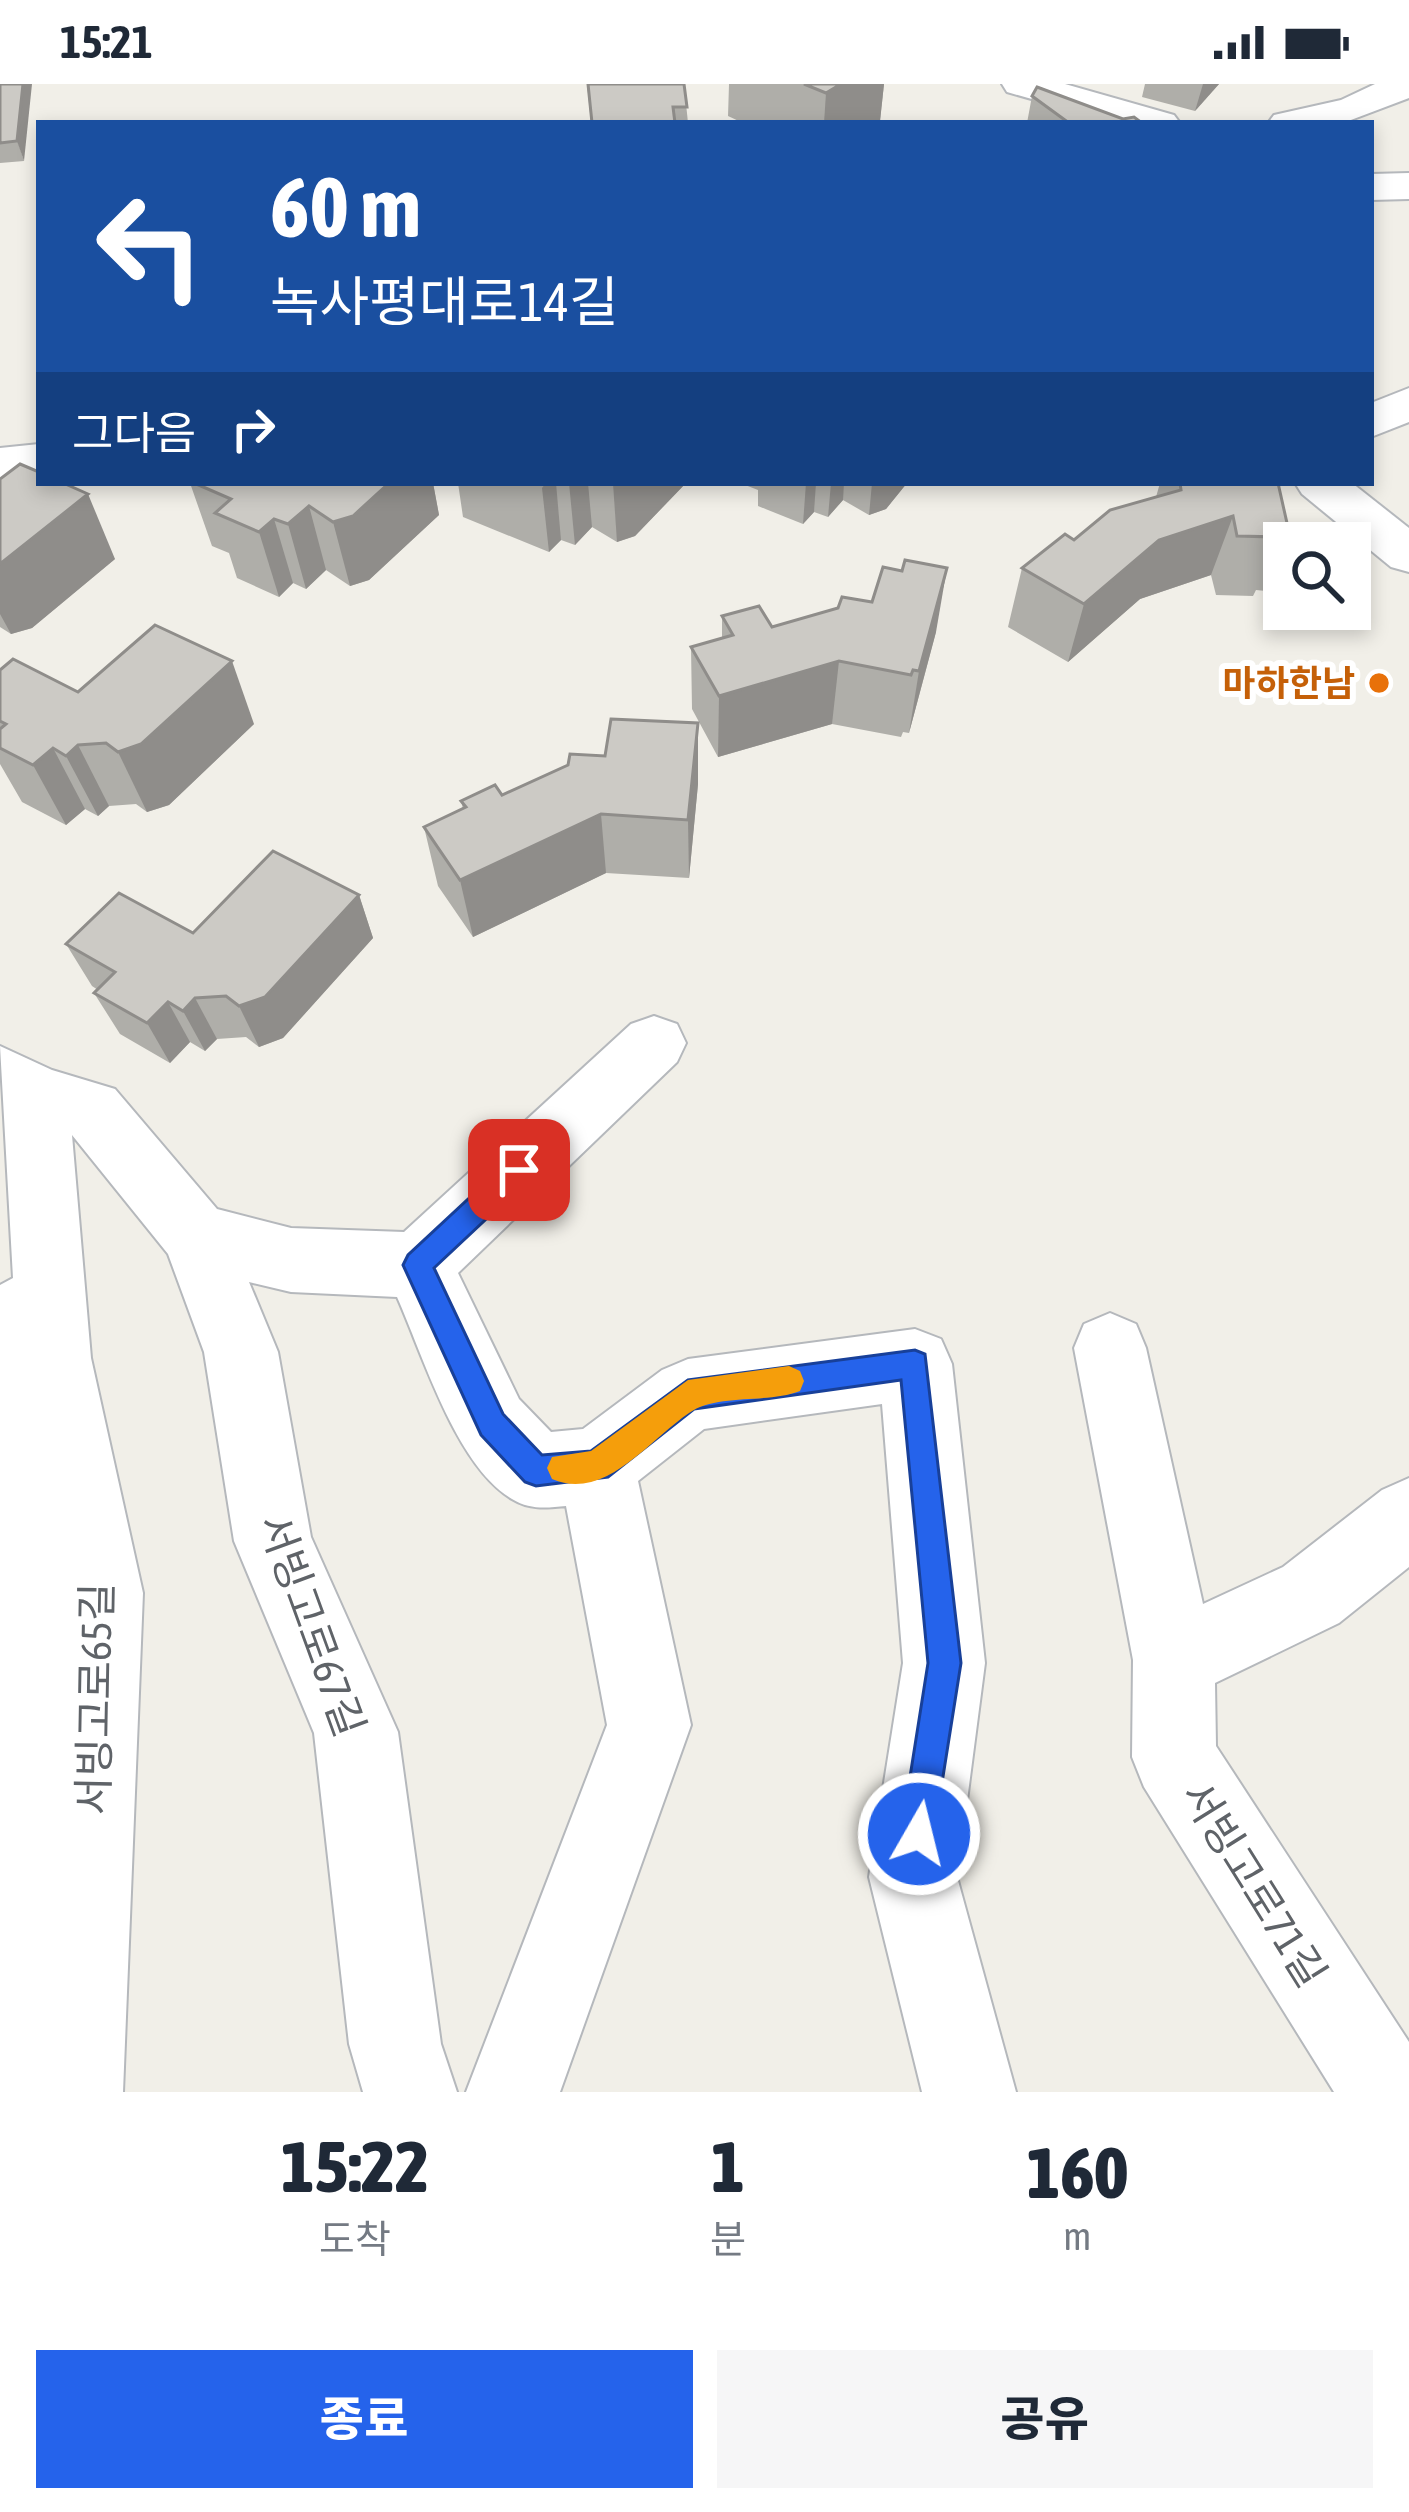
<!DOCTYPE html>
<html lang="ko">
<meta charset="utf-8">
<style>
:root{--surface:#fff;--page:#f6f6f7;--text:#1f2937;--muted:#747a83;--accent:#2563eb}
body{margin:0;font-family:"Asap Condensed","Noto Sans KR",sans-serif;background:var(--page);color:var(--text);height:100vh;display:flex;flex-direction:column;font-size:45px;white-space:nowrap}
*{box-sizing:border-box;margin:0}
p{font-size:39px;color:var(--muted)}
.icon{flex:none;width:66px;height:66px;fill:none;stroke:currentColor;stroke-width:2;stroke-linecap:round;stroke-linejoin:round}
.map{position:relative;height:2008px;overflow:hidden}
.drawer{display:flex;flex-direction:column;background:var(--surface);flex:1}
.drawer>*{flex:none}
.hud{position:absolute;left:36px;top:36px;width:1338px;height:366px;border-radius:0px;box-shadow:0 6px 18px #0003;background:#1a4fa0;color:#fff;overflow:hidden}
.tools{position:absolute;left:1263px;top:438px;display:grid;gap:24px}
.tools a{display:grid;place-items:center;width:108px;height:108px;border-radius:0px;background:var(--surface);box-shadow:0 6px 18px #0003;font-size:60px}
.pin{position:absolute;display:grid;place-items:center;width:102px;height:102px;color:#fff;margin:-51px;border-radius:24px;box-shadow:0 6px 18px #0006}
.me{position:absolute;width:132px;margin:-66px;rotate:8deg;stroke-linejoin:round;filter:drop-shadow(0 0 9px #0008)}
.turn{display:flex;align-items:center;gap:42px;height:252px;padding:0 36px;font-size:54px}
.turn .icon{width:156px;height:156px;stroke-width:2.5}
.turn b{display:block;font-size:84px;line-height:102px}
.then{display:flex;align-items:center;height:114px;padding:0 36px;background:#0003;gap:24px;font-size:45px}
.eta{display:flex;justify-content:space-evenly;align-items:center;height:204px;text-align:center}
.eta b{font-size:72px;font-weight:800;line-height:84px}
.cta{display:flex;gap:24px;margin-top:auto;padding:24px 36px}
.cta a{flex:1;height:138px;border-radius:0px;background:var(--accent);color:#fff;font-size:48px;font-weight:800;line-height:138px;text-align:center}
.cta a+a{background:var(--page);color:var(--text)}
.status{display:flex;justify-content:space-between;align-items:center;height:84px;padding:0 60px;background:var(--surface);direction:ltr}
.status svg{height:33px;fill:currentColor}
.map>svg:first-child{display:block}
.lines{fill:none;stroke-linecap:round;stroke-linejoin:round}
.minor-casing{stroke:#b5b8bc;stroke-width:4}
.minor{fill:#fff;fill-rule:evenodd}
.wall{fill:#afaea9}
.shaded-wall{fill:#8f8d8a}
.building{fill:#cccac5;stroke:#8f8d8a;stroke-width:3}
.route{fill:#2563eb;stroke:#184099;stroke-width:3}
.slow{fill:#f59e0b}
.food-dot{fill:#e8710a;stroke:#fff;stroke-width:4.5}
.labels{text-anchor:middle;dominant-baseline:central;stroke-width:12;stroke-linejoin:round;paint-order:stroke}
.food-label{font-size:36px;font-weight:bold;fill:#c56008;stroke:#fff;text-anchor:end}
.near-street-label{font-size:42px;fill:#5f6368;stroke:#fff}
</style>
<div class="status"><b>15:21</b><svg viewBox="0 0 49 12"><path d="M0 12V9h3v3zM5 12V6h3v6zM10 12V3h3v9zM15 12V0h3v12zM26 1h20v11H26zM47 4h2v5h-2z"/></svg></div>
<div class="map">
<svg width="1409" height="2008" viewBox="0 0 1409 2008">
<rect width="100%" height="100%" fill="#f1efe8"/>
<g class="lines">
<defs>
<g id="minor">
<polygon points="1002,0 1065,0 1174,31 1180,39 1116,39 1007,8"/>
<polygon points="1375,0 1409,0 1409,14 1343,39 1268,39 1274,31 1341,16"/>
<polygon points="1409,89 1409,115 1371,116 1371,90"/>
<polygon points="1409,304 1409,338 1371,353 1371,319"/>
<polygon points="39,360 39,392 0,396 0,364"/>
<polygon points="1295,399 1352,399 1409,444 1409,488 1391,483 1302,410"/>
<path d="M654,932l23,8 9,19 -9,19 -219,211 61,126 32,33 32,-3 79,-59 26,-11 227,-30 26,10 11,25 33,299 -28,214 59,215h-94l-53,-215 34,-214 -21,-259 -178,25 -66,52 53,244 -131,367h-94l141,-367 -41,-219c-20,2 -36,4 -54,-7 -56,-33 -89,-144 -115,-202l-106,-5 -42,-10 29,70 33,185 87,195 43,312 16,48h-94l-14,-48 -35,-311 -80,-192 -30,-189 -36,-98 -96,-119 19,223 52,235 -20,499h-123v-807l13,-7 -13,-232 52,24 63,19 102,120 74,19 113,4 227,-208z"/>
<polygon points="1110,1229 1136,1240 1146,1264 1203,1520 1283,1483 1382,1406 1409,1394 1409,1483 1339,1539 1215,1599 1216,1662 1409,1958 1409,2008 1334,2008 1144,1703 1132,1673 1133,1576 1074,1264 1084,1240"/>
</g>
</defs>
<use href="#minor" class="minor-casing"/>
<use href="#minor" class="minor"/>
</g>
<g class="wall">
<polygon points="0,0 24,77 0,79"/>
<polygon points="587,0 684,0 688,39 591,39"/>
<polygon points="729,0 884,0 880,37 876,39 743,39 728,32"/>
<polygon points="1145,0 1219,0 1195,27 1142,13"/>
<polygon points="1032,12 1123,35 1142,39 1027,39"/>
<polygon points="0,395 115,475 32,544 11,550 0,543"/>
<polygon points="190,399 433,399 439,431 369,496 350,502 326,486 306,505 293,499 279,513 237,494 229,469 212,462"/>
<polygon points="458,399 686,399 635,452 617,458 592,443 575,461 561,456 549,468 463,433"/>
<polygon points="740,399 907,399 886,425 869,431 843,416 828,433 814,428 803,440 758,422 758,406"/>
<polygon points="1160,399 1278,399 1289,448 1266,507 1256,506 1253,512 1216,511 1211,491 1140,515 1068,578 1008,543 1022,484 1156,413"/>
<polygon points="722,532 772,543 936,548 909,649 903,648 901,653 832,640 718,673 692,625 691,563 722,554"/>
<polygon points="0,586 78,608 254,640 169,721 147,728 136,720 109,722 98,732 85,725 66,741 22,718 0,680"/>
<polygon points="698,700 689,794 606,789 473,853 438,802 424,743 463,725 461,717 502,711"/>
<polygon points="359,811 373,854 283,954 259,963 246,953 217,955 205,967 190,958 170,979 120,950 94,909 98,906 92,902 66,860 193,849"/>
</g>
<g class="shaded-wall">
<polygon points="23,0 32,0 24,77 17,57"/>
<polygon points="841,0 884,0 880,37 876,39 824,39 826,9"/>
<polygon points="1203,0 1219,0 1195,27"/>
<polygon points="389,399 433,399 439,431 369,496 350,502 333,438"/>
<polygon points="546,399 556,399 561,456 549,468 542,404"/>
<polygon points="569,399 588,399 592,443 575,461"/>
<polygon points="613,399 686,399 635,452 617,458"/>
<polygon points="806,399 816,399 814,428 803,440"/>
<polygon points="831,399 844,399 843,416 828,433"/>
<polygon points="872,399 907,399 886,425 869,431"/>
<polygon points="88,410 115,475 32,544 11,550 0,530 0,480"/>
<polygon points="309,422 326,486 306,505 288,440"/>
<polygon points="1233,432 1211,491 1140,515 1068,578 1084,520 1159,456"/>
<polygon points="274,435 293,499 279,513 259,448"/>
<polygon points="947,484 936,548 909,649 919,587"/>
<polygon points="232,577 254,640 169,721 147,728 118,668"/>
<polygon points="839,577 832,640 718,673 719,612"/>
<polygon points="698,639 698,700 689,794 688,736"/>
<polygon points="78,661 109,722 98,732 66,672"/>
<polygon points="53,664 85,725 66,741 33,681"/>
<polygon points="601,730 606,789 473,853 460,796"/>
<polygon points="359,811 373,854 283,954 259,963 239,922"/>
<polygon points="195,914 217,955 205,967 183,927"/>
<polygon points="168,918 190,958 170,979 147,939"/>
</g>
<g class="building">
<polygon points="0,0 23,0 17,57 0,59"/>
<polygon points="588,0 684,0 687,23 673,23 675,39 592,39"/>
<polygon points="804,0 841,0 826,9"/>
<polygon points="1037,3 1123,35 1134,33 1142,39 1069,39 1032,12"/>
<polygon points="20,380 39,388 39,399 63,399 88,410 0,480 0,395"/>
<polygon points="194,399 389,399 353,432 333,438 309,422 288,440 274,435 259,448 215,429 231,415"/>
<polygon points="1180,399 1278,399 1289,448 1275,448 1277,453 1237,452 1233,432 1159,456 1084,520 1022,484 1065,450 1074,456 1110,426 1181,406"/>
<polygon points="905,476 947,484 919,587 913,586 911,591 839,577 719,612 691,563 733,551 722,532 759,522 772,543 838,524 842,513 872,518 883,483 902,487"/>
<polygon points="155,541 232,577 141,660 118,668 106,659 78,661 66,672 53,664 33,681 0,664 0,645 6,640 0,637 0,586 13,575 78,608"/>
<polygon points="611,635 698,639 688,736 601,730 460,796 424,743 466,723 461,717 495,701 502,711 568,681 570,670 605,672"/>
<polygon points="273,767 359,811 265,913 239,922 226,912 195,914 183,927 168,918 147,939 94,909 115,888 66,860 119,809 193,849"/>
</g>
<polygon class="route" points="519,1073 529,1077 533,1086 529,1095 434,1184 503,1330 542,1371 591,1367 688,1296 915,1266 925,1270 961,1579 932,1762 919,1768 907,1762 901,1750 928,1579 901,1296 694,1325 608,1393 536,1402 525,1398 481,1351 403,1181 408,1171 509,1077"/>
<path class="slow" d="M789,1282l11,5 4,10 -4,10c-33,13 -83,2 -111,22 -40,27 -84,89 -137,66l-5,-11 5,-11 39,-6 97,-71z"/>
<circle class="food-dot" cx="1379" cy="599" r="12"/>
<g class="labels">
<g class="food-label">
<text x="1355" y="599">마하한남</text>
</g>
<g class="near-street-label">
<text transform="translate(312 1541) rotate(70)">서빙고로67길</text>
<text transform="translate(95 1615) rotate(-89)">서빙고로65길</text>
<text transform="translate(1254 1800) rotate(58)">서빙고로71길</text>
</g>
</g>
</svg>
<div class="tools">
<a><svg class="icon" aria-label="search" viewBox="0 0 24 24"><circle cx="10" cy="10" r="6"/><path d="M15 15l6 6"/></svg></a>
</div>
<div class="pin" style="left:519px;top:1086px;background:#d93025"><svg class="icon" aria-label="arrive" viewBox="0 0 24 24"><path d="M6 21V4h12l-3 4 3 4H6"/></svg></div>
<svg class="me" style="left:919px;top:1750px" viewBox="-20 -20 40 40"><circle r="17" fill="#2563eb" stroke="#fff" stroke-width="3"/><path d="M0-11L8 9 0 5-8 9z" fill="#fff"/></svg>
<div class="hud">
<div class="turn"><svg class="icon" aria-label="left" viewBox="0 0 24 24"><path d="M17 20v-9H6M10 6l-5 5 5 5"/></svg><div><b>60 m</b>녹사평대로14길</div></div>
<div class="then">그다음<svg class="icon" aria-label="right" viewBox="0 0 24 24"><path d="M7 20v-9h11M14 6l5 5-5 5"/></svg></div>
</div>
</div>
<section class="drawer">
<div class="eta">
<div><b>15:22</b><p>도착</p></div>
<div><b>1</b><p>분</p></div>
<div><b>160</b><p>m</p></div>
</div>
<div class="cta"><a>종료</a><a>공유</a></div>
</section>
